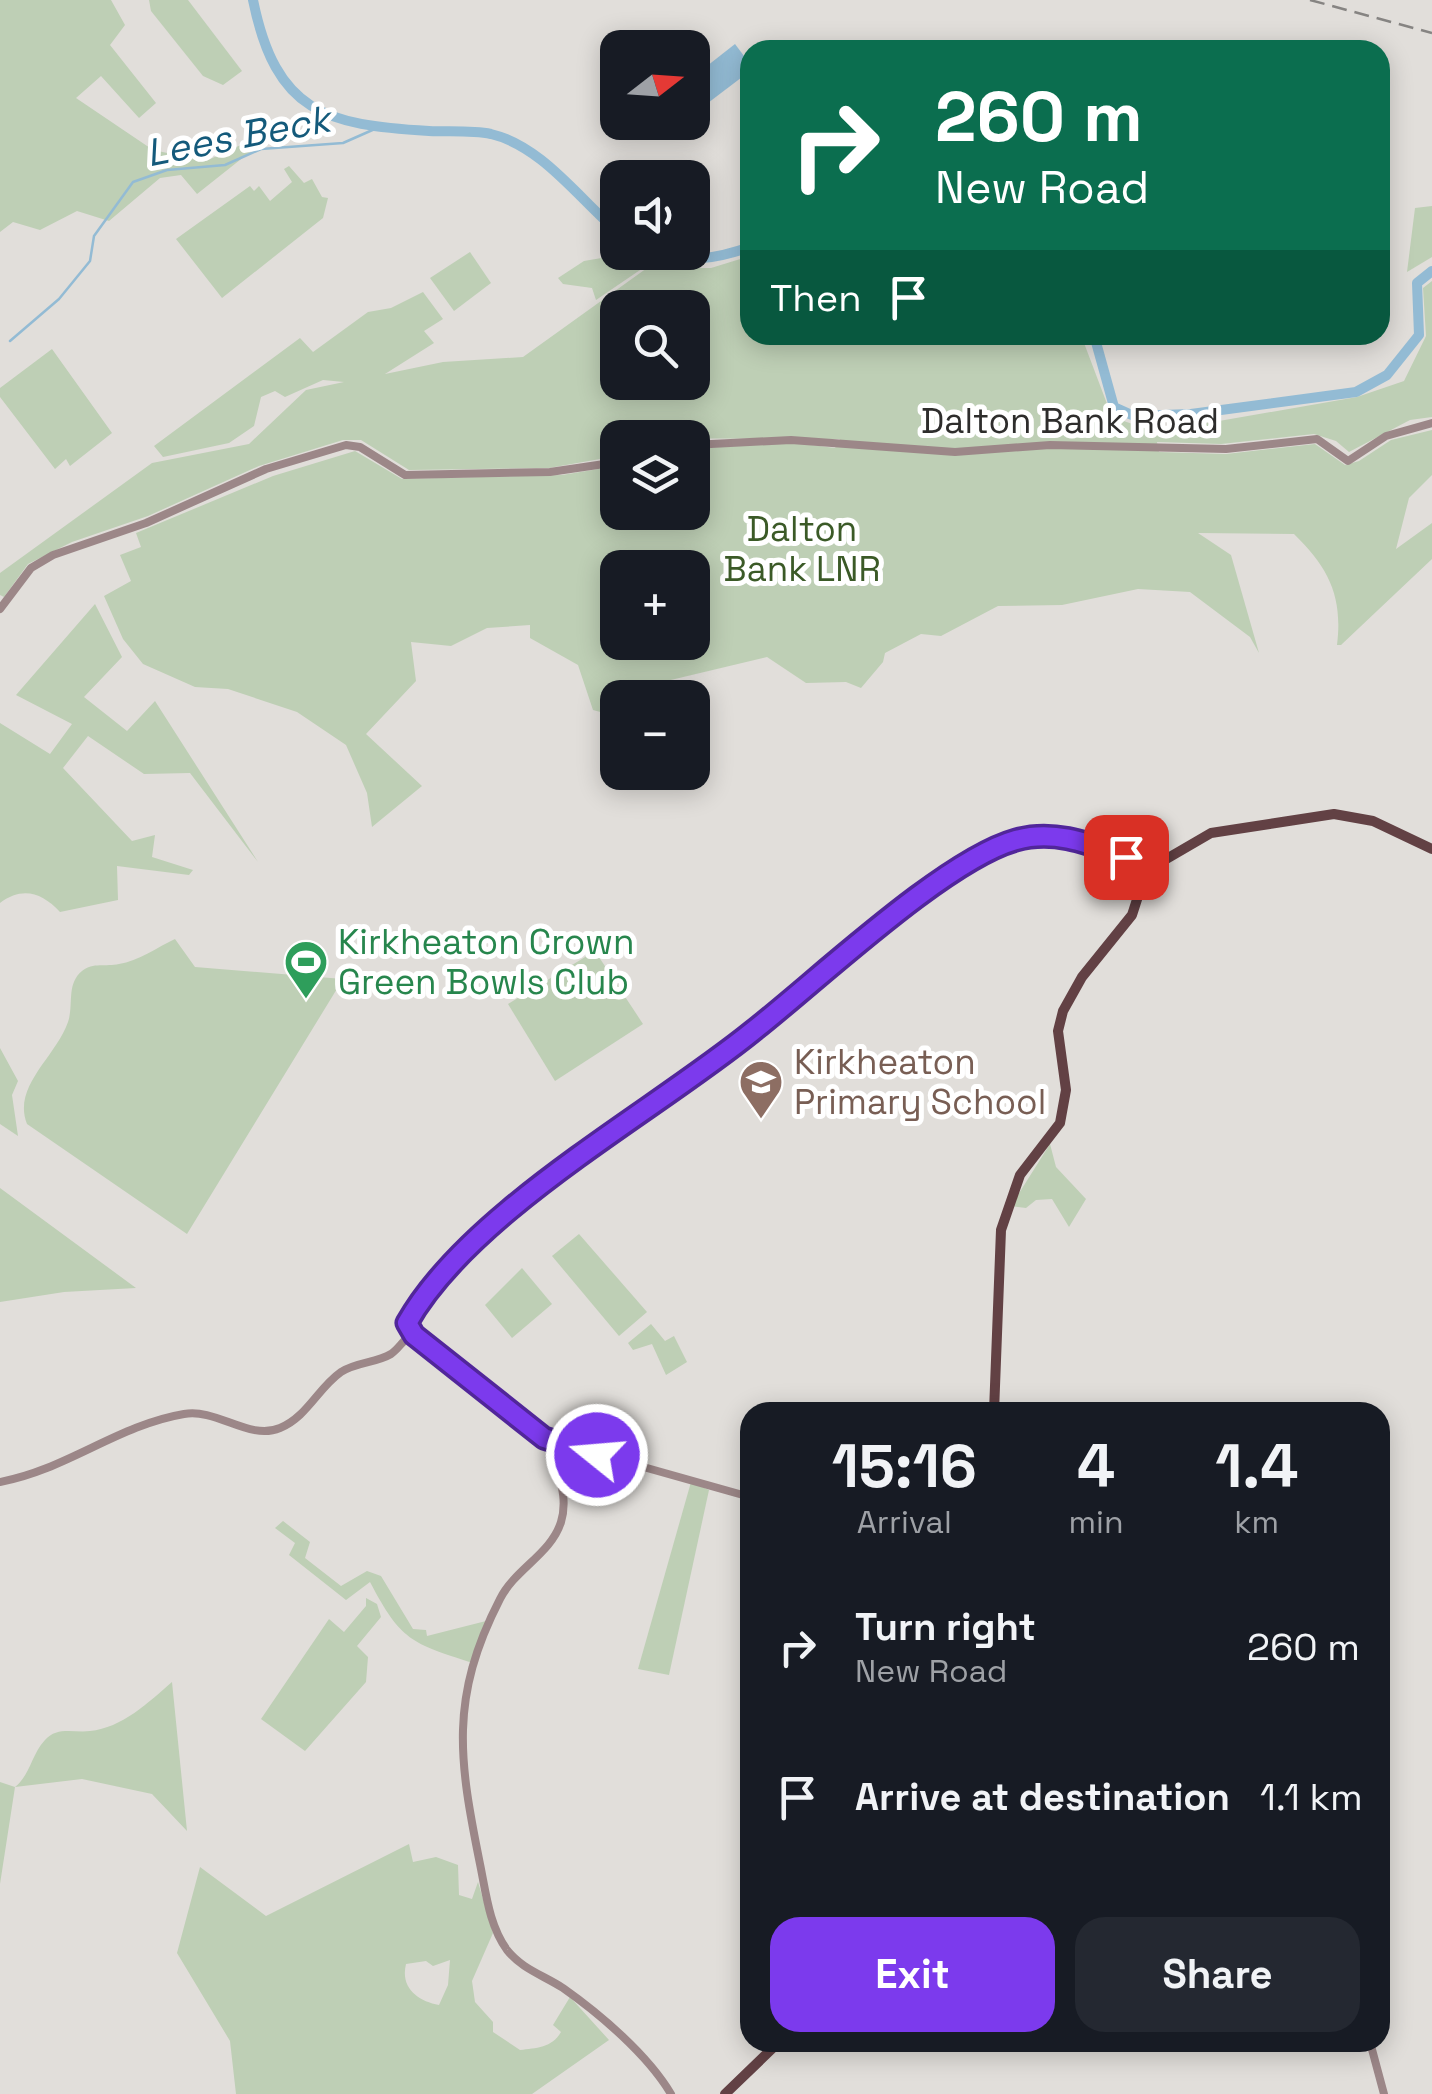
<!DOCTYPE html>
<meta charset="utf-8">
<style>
:root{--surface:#171b24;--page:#242831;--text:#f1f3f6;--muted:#9ea1a6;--accent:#7c3aed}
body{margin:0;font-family:"Space Grotesk",sans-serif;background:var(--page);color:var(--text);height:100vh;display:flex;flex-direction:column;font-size:38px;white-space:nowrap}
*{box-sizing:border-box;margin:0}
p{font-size:32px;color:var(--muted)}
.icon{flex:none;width:55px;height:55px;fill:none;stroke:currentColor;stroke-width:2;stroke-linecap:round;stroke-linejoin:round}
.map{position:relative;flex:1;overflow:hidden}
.panel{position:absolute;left:740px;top:1402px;width:650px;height:650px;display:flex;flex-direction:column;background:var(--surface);border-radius:30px;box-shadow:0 5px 25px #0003}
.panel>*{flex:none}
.hud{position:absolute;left:740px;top:40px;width:650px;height:305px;border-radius:30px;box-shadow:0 5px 25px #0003;background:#0b6e4f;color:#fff;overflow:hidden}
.needle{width:65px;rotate:73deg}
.buttons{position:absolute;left:600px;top:30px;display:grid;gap:20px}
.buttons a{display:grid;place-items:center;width:110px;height:110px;border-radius:20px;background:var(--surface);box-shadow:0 5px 25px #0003;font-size:50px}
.pin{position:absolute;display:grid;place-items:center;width:85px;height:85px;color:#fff;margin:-42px;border-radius:20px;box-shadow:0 5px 15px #0006}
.me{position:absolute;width:110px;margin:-55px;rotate:287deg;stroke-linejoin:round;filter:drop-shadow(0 0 8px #0008)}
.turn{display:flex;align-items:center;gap:35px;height:210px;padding:0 30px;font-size:45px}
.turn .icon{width:130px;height:130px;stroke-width:2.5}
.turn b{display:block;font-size:70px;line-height:85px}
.then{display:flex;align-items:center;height:95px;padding:0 30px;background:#0003;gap:20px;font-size:38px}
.eta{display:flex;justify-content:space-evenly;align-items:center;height:170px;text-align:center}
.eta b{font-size:60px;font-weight:700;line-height:70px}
.button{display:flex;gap:20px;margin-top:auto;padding:20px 30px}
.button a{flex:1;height:115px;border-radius:30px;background:var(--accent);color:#fff;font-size:40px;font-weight:700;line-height:115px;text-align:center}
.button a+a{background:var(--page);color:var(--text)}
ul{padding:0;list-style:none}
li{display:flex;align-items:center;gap:30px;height:150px;padding:0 30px}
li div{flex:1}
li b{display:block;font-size:38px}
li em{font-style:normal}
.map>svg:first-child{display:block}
.green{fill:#becfb5;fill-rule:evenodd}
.water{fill:#93bbd4}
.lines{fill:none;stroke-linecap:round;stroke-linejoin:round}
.stream{stroke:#93bbd4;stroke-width:2.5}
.river{stroke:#93bbd4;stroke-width:10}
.minor{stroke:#9c8788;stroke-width:8}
.major{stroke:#624144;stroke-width:10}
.rail{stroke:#868482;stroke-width:2.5;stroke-dasharray:15 8;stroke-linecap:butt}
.route-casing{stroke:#51269a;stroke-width:25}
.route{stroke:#7c3aed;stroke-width:18}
.labels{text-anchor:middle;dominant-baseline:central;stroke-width:10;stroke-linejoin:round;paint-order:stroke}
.street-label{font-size:35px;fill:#2e2d2c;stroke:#fff}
.park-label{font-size:35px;fill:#3b5a27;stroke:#fff}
.leisure-label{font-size:35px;fill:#27864d;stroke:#fff;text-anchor:start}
.education-label{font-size:35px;fill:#785e54;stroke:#fff;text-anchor:start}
.water-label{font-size:38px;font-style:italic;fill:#145a7b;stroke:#fff}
</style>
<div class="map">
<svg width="1432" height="2094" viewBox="0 0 1432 2094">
<rect width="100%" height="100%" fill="#e1deda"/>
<g class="green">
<polygon points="0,0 111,0 125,25 110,45 156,103 139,118 101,76 76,98 153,150 206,161 245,143 255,148 197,194 181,175 160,178 109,221 77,211 40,230 13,222 0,232"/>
<polygon points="149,0 188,0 242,71 223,85 203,76 151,11"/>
<polygon points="289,166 304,183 312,179 322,197 328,198 323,218 222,298 176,239 250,186 254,191 259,186 270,201 292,182 284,169"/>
<polygon points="1432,206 1432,257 1407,272 1415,208"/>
<polygon points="470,252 491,283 454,311 430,278"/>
<polygon points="613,256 643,268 596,300 592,288 563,284 558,278 584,261"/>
<path d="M750,256v79h331l31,82 44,15 201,-35 47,-16 22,-45 -3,-48 9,-7v136l-22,3 -61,32 -13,-11 -22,-7 -93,10 -64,-2 2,10 67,2 89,-10 30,21 14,-4 32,-21 41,-10v45l-23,23 -13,51 36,-26v36l-91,86h-4c6,-48 -8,-77 -43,-111l-96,-1 33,22 28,98 -9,-16 -60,-45 -52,-3 -76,16 -64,1 -57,30 -20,-2 -36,19 -2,9 -22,26 -15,-6 -40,1 -39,-26 -113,27 -24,-3 -9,5 -17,27 -11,-3 -15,-45 -48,-27v-13l-43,3 -36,18 -40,-4 5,39 -50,53 56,52 -50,41 -5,-34 -21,-48 -49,-33 -69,-23 -33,-2 -52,-23 -20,-25 -19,-43 27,-15 -11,-26 21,-8 -5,-14 137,-57 82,-25 47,28 160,-4 55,-9 1,46h74l1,-63 95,-7 47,6 5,-9 -222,-1 -1,18 -68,12 -140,2 -48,-30h-18l-84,26 -111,50 -76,26 -44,22 -24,33 -4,-2v-22l152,-110 97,-19 57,-54 38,-8 -21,-2 -38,17 -10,-6 -14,6 -7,29 -25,17 -66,14 -9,-11 146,-108 13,14 55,-40 23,-4 32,-16 20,27 -19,12 10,12 -49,31 58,-12 80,-5 124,-89h64zM618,308h74v74h-74zM618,568h74v74h-74z"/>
<polygon points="52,349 112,433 70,466 66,459 55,469 0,397 0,388"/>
<path d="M95,604l27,53 -38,40 43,34 28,-30 103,161 -68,-89 -46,1 -56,-38 -25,32 69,73 23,-6 -3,22 41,13 -4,5 -72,-9 1,34 -58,12c-18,-19 -37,-26 -60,-9v-180l50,31 22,-30 -56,-29z"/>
<path d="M175,939l20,28 148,12 -156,255 -160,-110c-15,-38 29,-67 41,-102 6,-17 -2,-38 14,-51 11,-9 24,-4 37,-7 19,-3 39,-17 56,-25z"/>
<polygon points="595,951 643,1024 555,1081 508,1004"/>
<polygon points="0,1048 18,1081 12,1095 18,1136 0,1124"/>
<polygon points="1050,1144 1056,1167 1086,1199 1069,1227 1052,1199 1036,1200 1026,1208 1011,1206"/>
<polygon points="0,1188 136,1288 64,1292 0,1302"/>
<polygon points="579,1234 647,1312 619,1336 552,1256"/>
<polygon points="522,1268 552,1304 512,1338 485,1305"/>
<polygon points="651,1324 665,1341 674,1336 687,1362 666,1375 652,1344 633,1350 628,1343"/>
<polygon points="691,1482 709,1490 669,1675 638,1669"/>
<path d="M283,1521l27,21 -5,16 36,28 26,-15 14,5 32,53 13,1 1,6 59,-15 -13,42c-62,-20 -72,-22 -103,-81l-24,18 -57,-45 6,-12 -20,-15z"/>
<polygon points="366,1598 377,1604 381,1617 357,1646 368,1657 366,1682 305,1751 261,1719 329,1619 344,1632 366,1606"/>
<path d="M172,1682l15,149 -35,-37 -70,-15 -67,8 -15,97v-102l15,5c16,-13 16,-32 30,-47 12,-14 29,-7 45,-9 32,-3 59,-29 82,-49z"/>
<path d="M409,1844l4,18 23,-5 22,8 1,30 13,4 6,-17 15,51 -21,48 3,21 18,20v10l27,18c16,-2 32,-2 41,-18l-8,-7 17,-28 39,43 -77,54h-296l-6,-53 -53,-88 23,-86 66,49zM450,1960l-2,25 -9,20c-21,-4 -39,-17 -33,-41l20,-3 7,5z"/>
</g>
<polygon class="water" points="735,44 750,64 750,71 704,106 693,90 693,77"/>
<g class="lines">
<polyline class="stream" points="10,341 59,299 90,261 94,236 133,182 167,170 225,165 261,149 343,143 377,128"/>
<g class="river">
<path d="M253,0c23,113 73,125 176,131 20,1 43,-1 62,3 51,12 88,65 127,98"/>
<path d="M654,252c35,11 62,7 96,-5"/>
<polyline points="1094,335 1114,407 1134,416 1191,414 1356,392 1387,375 1419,335 1417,283 1432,271"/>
</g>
<g class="minor">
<polyline points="692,445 791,440 955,452 1050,445 1226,449 1317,439 1348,461 1386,436 1432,423"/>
<polyline points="0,609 31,568 53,555 146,523 266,469 346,445 360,447 405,475 550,472 618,462"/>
<path d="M414,1335l-7,-12c22,-38 53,-68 85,-96l260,-195 170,-136 71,-47 24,-10 38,-4 101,30"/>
<polyline points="414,1335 544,1439 750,1497"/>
<path d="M555,1441c-6,21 16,48 6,81 -10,32 -46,47 -61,77 -51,99 -41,161 -20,265 6,29 9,61 27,86 15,19 36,25 56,38 37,26 85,67 108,106"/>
<polyline points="559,1469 581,1450"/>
<path d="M0,1482c66,-12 118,-57 184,-68 33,-6 65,27 96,14 27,-11 38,-40 61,-56 15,-10 35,-9 50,-18 10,-7 12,-16 23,-19"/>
<polyline points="1370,2042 1384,2094"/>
</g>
<g class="major">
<polyline points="994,1412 1001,1230 1020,1175 1060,1123 1066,1090 1058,1031 1063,1011 1082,977 1132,915 1142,884 1156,865 1211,833 1334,814 1373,821 1432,849"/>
<polyline points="725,2094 779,2042"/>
</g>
<polyline class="rail" points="1310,0 1432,33"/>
</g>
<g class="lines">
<defs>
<path id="route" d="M597,1455l-53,-17 -130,-103 -7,-12c63,-112 245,-210 346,-292 64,-50 191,-171 263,-191 39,-11 74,4 110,17"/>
</defs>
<use href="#route" class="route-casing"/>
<use href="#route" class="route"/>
</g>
<defs>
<symbol id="stadium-pin" viewBox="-11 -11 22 30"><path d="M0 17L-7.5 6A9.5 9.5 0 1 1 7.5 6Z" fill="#2e9e5b" stroke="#fff"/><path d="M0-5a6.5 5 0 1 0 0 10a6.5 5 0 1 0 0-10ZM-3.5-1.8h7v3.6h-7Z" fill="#fff"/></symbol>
<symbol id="school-pin" viewBox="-11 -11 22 30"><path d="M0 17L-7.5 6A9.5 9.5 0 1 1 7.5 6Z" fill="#8d6e63" stroke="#fff"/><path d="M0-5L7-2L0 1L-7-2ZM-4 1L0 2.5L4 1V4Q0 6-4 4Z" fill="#fff"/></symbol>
</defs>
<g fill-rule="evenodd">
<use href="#stadium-pin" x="281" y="937" width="50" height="68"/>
<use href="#school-pin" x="736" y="1057" width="50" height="68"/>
</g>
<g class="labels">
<g class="street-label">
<text x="1070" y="421">Dalton Bank Road</text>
</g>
<g class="park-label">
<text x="802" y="529">Dalton<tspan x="802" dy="40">Bank LNR</tspan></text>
</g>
<g class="leisure-label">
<text x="338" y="942">Kirkheaton Crown<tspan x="338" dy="40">Green Bowls Club</tspan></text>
</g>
<g class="education-label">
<text x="794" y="1062">Kirkheaton<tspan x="794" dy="40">Primary School</tspan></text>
</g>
<g class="water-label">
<text transform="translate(238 136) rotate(-11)">Lees Beck</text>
</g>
</g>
</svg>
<div class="buttons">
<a><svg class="needle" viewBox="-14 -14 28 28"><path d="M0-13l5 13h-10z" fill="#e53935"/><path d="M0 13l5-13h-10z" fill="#9ea1a6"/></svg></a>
<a><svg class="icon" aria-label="sound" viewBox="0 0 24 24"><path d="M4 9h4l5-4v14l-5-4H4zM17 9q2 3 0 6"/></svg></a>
<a><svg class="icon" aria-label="search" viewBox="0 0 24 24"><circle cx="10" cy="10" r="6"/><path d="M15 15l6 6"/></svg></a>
<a><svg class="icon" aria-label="layers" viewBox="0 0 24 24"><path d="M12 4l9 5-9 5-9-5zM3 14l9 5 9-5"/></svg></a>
<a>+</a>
<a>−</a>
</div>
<div class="pin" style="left:1126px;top:857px;background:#d93025"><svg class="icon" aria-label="arrive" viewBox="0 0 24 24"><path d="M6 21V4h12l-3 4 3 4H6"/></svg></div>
<svg class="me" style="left:597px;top:1455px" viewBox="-20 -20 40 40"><circle r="17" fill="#7c3aed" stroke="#fff" stroke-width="3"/><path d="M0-11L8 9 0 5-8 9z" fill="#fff"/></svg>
<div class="hud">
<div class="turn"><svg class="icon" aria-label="right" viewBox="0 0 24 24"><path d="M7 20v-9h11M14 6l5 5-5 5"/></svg><div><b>260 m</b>New Road</div></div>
<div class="then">Then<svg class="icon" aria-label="arrive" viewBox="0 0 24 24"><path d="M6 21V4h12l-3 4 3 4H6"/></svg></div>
</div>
<section class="panel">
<div class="eta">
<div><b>15:16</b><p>Arrival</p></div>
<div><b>4</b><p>min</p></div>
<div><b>1.4</b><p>km</p></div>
</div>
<ul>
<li><svg class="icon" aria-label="right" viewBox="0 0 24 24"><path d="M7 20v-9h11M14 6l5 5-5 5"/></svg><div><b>Turn right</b><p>New Road</p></div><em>260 m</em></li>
<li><svg class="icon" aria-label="arrive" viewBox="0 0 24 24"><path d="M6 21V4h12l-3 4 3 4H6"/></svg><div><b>Arrive at destination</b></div><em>1.1 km</em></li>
</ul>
<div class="button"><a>Exit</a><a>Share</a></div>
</section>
</div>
